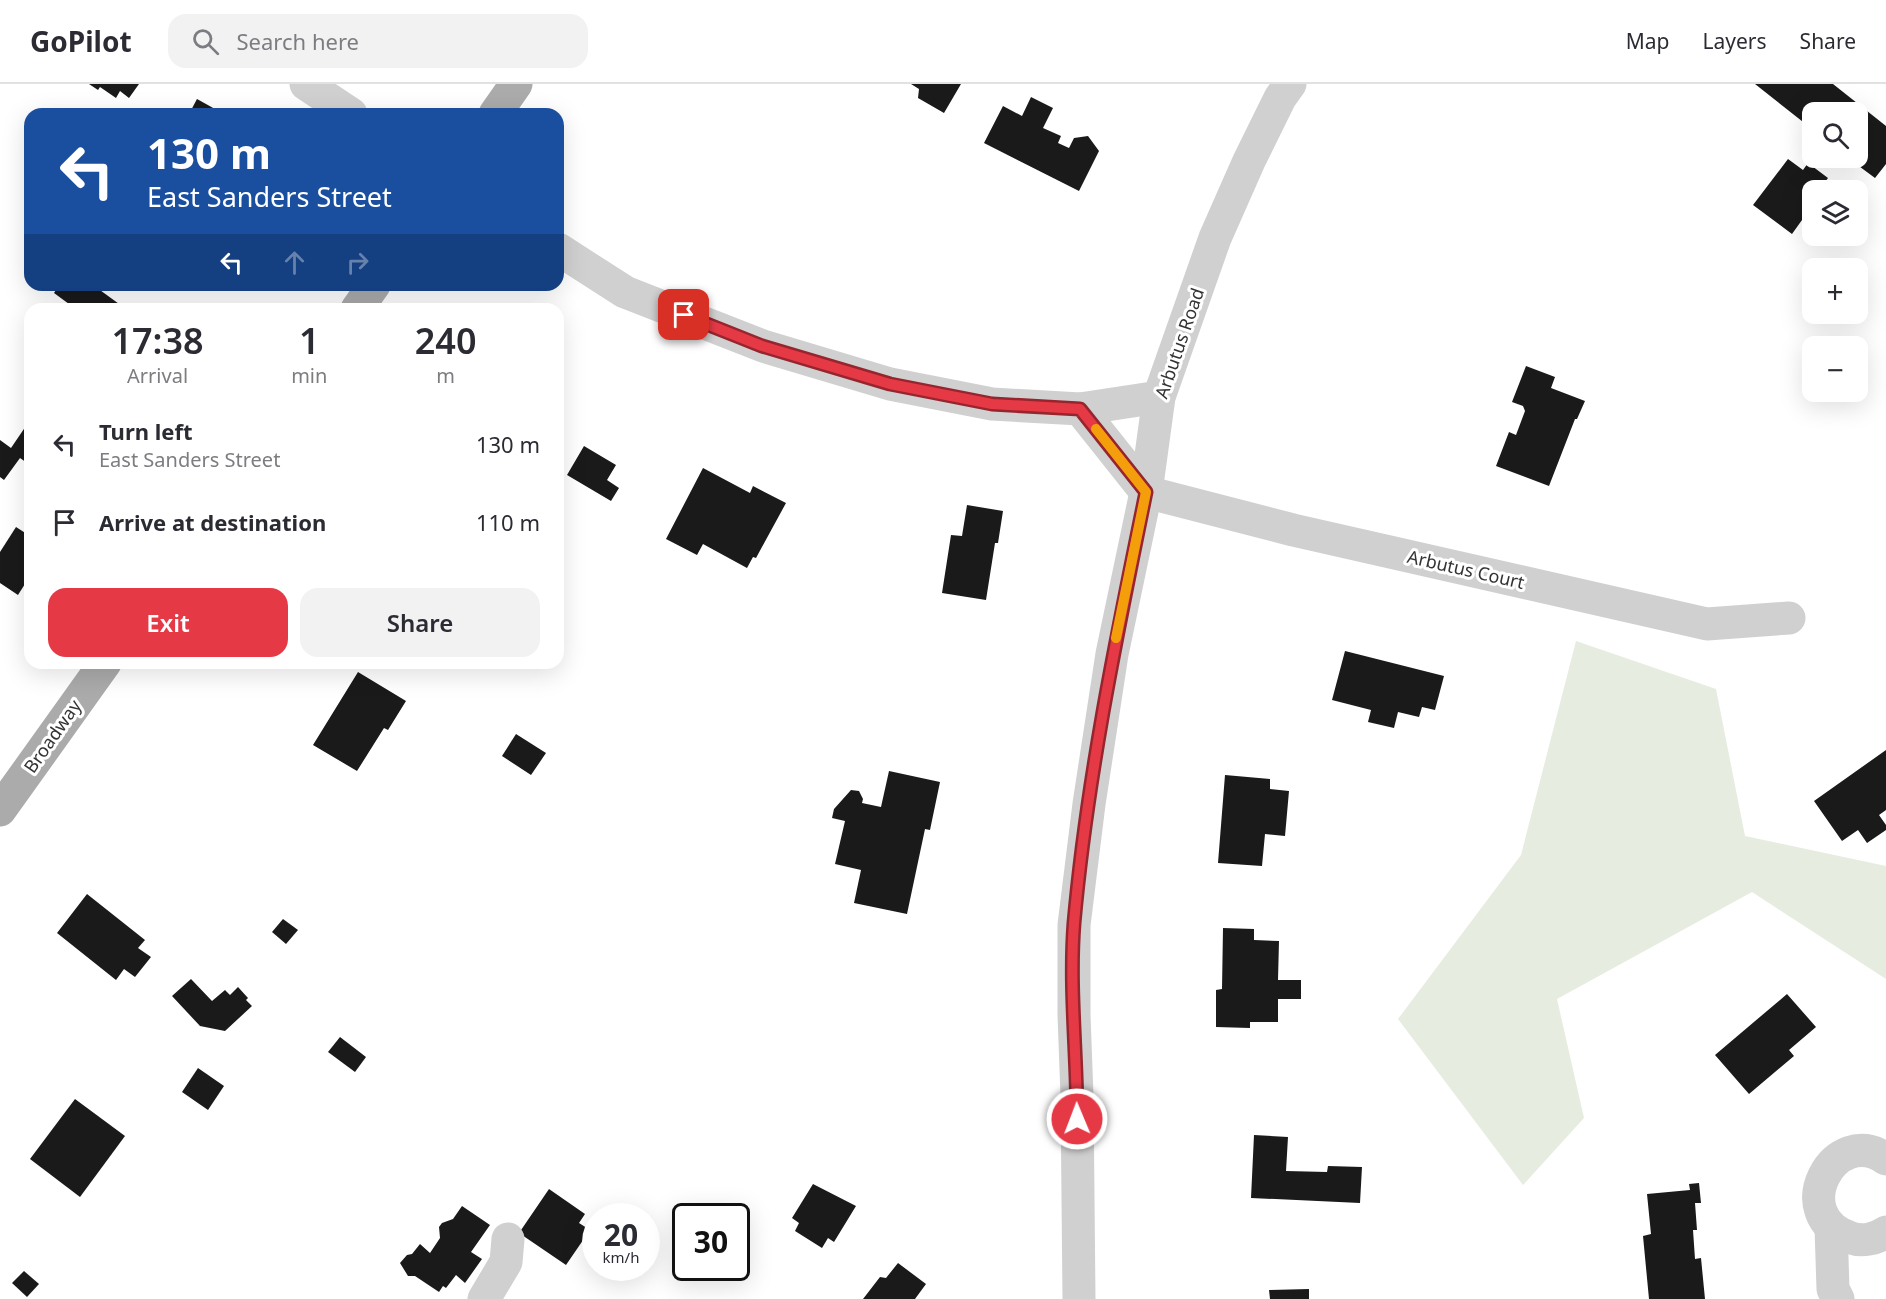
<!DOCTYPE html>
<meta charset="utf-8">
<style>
:root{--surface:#fff;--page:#f2f2f3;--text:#2b2b33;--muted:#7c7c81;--line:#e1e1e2;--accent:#e63946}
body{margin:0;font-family:"Noto Sans",sans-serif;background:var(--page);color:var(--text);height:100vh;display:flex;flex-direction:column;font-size:22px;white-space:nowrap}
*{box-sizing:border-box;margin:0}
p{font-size:20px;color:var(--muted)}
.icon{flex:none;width:33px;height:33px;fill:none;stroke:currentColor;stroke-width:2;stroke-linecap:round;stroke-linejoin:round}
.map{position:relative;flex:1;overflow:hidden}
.details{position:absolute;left:24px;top:219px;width:540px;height:366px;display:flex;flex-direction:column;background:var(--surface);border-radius:18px;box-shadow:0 6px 24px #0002}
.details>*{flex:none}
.guide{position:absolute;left:24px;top:24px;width:540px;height:183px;border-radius:18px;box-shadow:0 6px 24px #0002;background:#1a4fa0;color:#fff;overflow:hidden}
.fabs{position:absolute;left:1802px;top:18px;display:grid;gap:12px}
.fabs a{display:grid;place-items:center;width:66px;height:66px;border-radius:12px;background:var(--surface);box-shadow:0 6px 24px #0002;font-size:30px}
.speed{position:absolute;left:582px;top:1119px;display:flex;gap:12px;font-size:30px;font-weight:700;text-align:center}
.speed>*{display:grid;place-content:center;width:78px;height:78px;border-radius:50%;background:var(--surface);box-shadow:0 6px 24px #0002;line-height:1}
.speed small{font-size:15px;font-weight:400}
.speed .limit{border:3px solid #111;border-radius:9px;background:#fff;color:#111}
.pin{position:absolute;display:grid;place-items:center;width:51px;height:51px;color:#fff;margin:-26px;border-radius:12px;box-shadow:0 3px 9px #0006}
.me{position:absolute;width:66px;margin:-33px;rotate:359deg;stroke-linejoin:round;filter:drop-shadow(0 0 4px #0008)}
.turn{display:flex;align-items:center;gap:21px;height:126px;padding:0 24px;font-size:27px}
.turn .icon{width:78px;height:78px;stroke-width:2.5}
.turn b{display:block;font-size:42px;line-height:51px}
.lanes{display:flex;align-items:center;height:57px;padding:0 24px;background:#0003;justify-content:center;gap:30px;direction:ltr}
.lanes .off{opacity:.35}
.eta{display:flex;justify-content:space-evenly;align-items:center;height:102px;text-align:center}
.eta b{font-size:36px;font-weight:600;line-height:42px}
.primary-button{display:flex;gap:12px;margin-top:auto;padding:12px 24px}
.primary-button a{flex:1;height:69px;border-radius:18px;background:var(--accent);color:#fff;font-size:24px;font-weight:600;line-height:69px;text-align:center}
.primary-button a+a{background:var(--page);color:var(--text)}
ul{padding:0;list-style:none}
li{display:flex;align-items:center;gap:18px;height:78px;padding:0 24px}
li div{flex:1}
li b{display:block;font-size:22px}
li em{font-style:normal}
header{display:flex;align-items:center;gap:36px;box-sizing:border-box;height:84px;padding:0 30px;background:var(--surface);border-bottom:2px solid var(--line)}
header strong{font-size:28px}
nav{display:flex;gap:33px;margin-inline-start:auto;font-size:21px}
.search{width:420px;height:54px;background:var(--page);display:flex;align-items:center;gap:15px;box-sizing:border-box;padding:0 21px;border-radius:18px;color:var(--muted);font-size:22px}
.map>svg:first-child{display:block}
.green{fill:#e6ecdf}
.building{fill:#1a1a1a}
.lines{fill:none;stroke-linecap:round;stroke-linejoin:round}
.minor{stroke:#d0d0d0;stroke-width:33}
.major{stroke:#ababab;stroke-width:33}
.route-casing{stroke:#96252e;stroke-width:15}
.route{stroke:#e63946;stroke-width:10}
.slow{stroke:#f59e0b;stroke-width:10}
.labels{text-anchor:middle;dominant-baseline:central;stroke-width:6;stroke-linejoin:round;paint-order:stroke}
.street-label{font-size:18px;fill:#333;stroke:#fff}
</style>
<header>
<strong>GoPilot</strong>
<div class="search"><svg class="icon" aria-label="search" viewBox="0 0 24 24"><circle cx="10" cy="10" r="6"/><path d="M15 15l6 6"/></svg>Search here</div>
<nav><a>Map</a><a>Layers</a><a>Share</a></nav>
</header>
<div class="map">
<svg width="1886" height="1215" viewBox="0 0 1886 1215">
<rect width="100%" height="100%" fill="#fff"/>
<polygon class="green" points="1576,557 1716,605 1745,752 1886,782 1886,895 1752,808 1557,915 1584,1034 1523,1101 1398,935 1521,771"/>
<g class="building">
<polygon points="89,0 139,0 129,14 120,7 116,14 100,3 98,6"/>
<polygon points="911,0 961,0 944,29 918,14 919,5"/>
<polygon points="1755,0 1833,0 1886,42 1886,80 1875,94 1848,74 1857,74 1857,28 1812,28 1812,45"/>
<polygon points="1031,13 1053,24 1043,44 1061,52 1058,59 1069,64 1074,54 1088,52 1099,67 1079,107 984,59 1003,22 1022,32"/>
<polygon points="197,15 224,30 189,30"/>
<polygon points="1788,75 1803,86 1808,79 1828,94 1819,106 1812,106 1812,122 1792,150 1753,121"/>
<polygon points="59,201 93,201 126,225 65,225 69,220 54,209"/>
<polygon points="1526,282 1555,293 1551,304 1585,317 1577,335 1575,335 1549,402 1496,382 1509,348 1516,351 1525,327 1523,322 1512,318"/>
<polygon points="30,336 30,381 20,374 4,396 0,393 0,356 11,364"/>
<polygon points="584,362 616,381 607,396 619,404 611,417 567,391"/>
<polygon points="703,384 750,409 753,402 786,419 756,474 753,473 747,484 703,460 697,471 666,455"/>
<polygon points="967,421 1003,427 998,459 995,459 986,516 942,509 951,451 962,452"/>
<polygon points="16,443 30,452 30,492 18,511 0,499 0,468"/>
<polygon points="1345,567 1444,592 1435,626 1422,623 1419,633 1398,628 1394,644 1368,638 1371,626 1332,616"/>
<polygon points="358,588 406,617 388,646 384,644 357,687 313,661"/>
<polygon points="516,650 546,669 531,691 502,672"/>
<polygon points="1886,666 1886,726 1879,731 1886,741 1886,746 1867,759 1858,746 1842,757 1814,717"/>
<polygon points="889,687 940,698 930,746 925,745 907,830 854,819 861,786 835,780 845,737 832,734 834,725 851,706 859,707 863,715 862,719 881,723"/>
<polygon points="1225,691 1270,695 1270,705 1289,707 1285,752 1265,750 1262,782 1218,779"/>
<polygon points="87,810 145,856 138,864 151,873 135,893 124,885 116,896 57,849"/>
<polygon points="283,835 298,846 286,860 272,848"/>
<polygon points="1223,844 1254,845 1254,856 1279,857 1278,896 1301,896 1301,915 1278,915 1278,938 1250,938 1250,944 1216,943 1216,906 1222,905"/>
<polygon points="191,895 212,917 225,906 230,911 238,903 248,914 246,916 252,922 225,947 200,942 172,912"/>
<polygon points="1787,910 1816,943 1789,966 1794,972 1749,1010 1715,971"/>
<polygon points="340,953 366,973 355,988 328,968"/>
<polygon points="198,984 224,1002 208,1026 182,1008"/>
<polygon points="75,1015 125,1052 80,1113 30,1075"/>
<polygon points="1254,1051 1288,1053 1286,1087 1327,1088 1328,1082 1362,1083 1360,1119 1251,1114"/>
<polygon points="1699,1099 1701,1119 1695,1119 1697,1146 1693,1146 1695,1175 1701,1174 1705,1215 1649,1215 1643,1152 1651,1150 1647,1110 1690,1106 1689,1100"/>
<polygon points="813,1100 856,1122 834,1158 828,1154 822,1164 795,1147 799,1139 792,1134"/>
<polygon points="549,1105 585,1130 579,1139 590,1146 566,1181 519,1149"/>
<polygon points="462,1122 490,1141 471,1168 482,1175 465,1199 456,1191 446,1204 443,1202 439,1208 415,1192 408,1192 400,1179 407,1171 412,1170 420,1160 430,1169 440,1154 439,1143 442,1139 453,1135"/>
<polygon points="898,1179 926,1200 915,1215 863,1215 880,1193 886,1194"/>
<polygon points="24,1187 39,1200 27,1213 12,1199"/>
<polygon points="1309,1205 1309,1215 1270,1215 1269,1206"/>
</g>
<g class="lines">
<g class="minor">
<polyline points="306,0 351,30"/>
<polyline points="558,165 625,208 763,262 890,300 992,320 1080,325 1159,313"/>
<polyline points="1080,325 1146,408 1293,446 1707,540 1789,534"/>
<path d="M1886,1075c-52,-37 -102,57 -35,79 11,4 25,1 35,-6"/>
<polyline points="1831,1143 1833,1205 1838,1215"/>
<polyline points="484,1215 506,1178 508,1155"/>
<polyline points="1079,1215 1077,1012 1074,931 1074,841 1089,720 1112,570 1146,408 1159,313 1215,154 1249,77 1280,14 1290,0"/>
</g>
<g class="major">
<polyline points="495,30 516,0"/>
<polyline points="357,225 374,201"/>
<polyline points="0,726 105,579"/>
</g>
</g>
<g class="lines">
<defs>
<path id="route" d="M684,231l78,31 128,38 102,20 88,5 66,83c-29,142 -59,286 -72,431 -5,65 3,131 3,196"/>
</defs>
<use href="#route" class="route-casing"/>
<use href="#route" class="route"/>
<polyline class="slow" points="1096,345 1146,408 1116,554"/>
</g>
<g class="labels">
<g class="street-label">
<text transform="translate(1179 259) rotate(-71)">Arbutus Road</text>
<text transform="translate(1466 485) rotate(13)">Arbutus Court</text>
<text transform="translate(52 652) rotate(-55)">Broadway</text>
</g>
</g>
</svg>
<div class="fabs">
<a><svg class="icon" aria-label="search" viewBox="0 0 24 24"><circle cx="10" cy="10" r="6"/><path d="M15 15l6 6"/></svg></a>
<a><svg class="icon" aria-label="layers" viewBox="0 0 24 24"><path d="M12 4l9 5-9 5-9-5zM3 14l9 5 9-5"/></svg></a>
<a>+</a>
<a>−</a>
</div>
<div class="speed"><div>20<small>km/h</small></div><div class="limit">30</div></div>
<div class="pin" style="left:684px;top:231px;background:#d93025"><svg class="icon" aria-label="arrive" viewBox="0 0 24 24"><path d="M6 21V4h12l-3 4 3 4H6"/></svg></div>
<svg class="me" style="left:1077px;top:1035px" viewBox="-20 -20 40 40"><circle r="17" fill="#e63946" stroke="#fff" stroke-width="3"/><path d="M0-11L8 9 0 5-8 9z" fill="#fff"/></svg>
<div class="guide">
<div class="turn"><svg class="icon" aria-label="left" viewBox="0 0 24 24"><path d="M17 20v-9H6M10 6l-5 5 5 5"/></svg><div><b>130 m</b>East Sanders Street</div></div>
<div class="lanes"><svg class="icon" aria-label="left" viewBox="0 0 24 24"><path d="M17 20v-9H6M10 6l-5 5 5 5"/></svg><svg class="icon off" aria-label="ahead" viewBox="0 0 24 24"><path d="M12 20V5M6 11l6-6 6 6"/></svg><svg class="icon off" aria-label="right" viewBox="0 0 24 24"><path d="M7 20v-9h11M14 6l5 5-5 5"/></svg></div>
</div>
<section class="details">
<div class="eta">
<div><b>17:38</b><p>Arrival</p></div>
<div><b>1</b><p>min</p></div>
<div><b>240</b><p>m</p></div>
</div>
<ul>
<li><svg class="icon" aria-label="left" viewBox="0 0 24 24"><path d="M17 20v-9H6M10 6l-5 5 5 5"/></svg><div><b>Turn left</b><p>East Sanders Street</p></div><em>130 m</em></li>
<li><svg class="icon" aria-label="arrive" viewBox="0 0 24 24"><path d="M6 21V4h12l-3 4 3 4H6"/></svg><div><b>Arrive at destination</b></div><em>110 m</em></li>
</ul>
<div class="primary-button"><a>Exit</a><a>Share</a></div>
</section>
</div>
